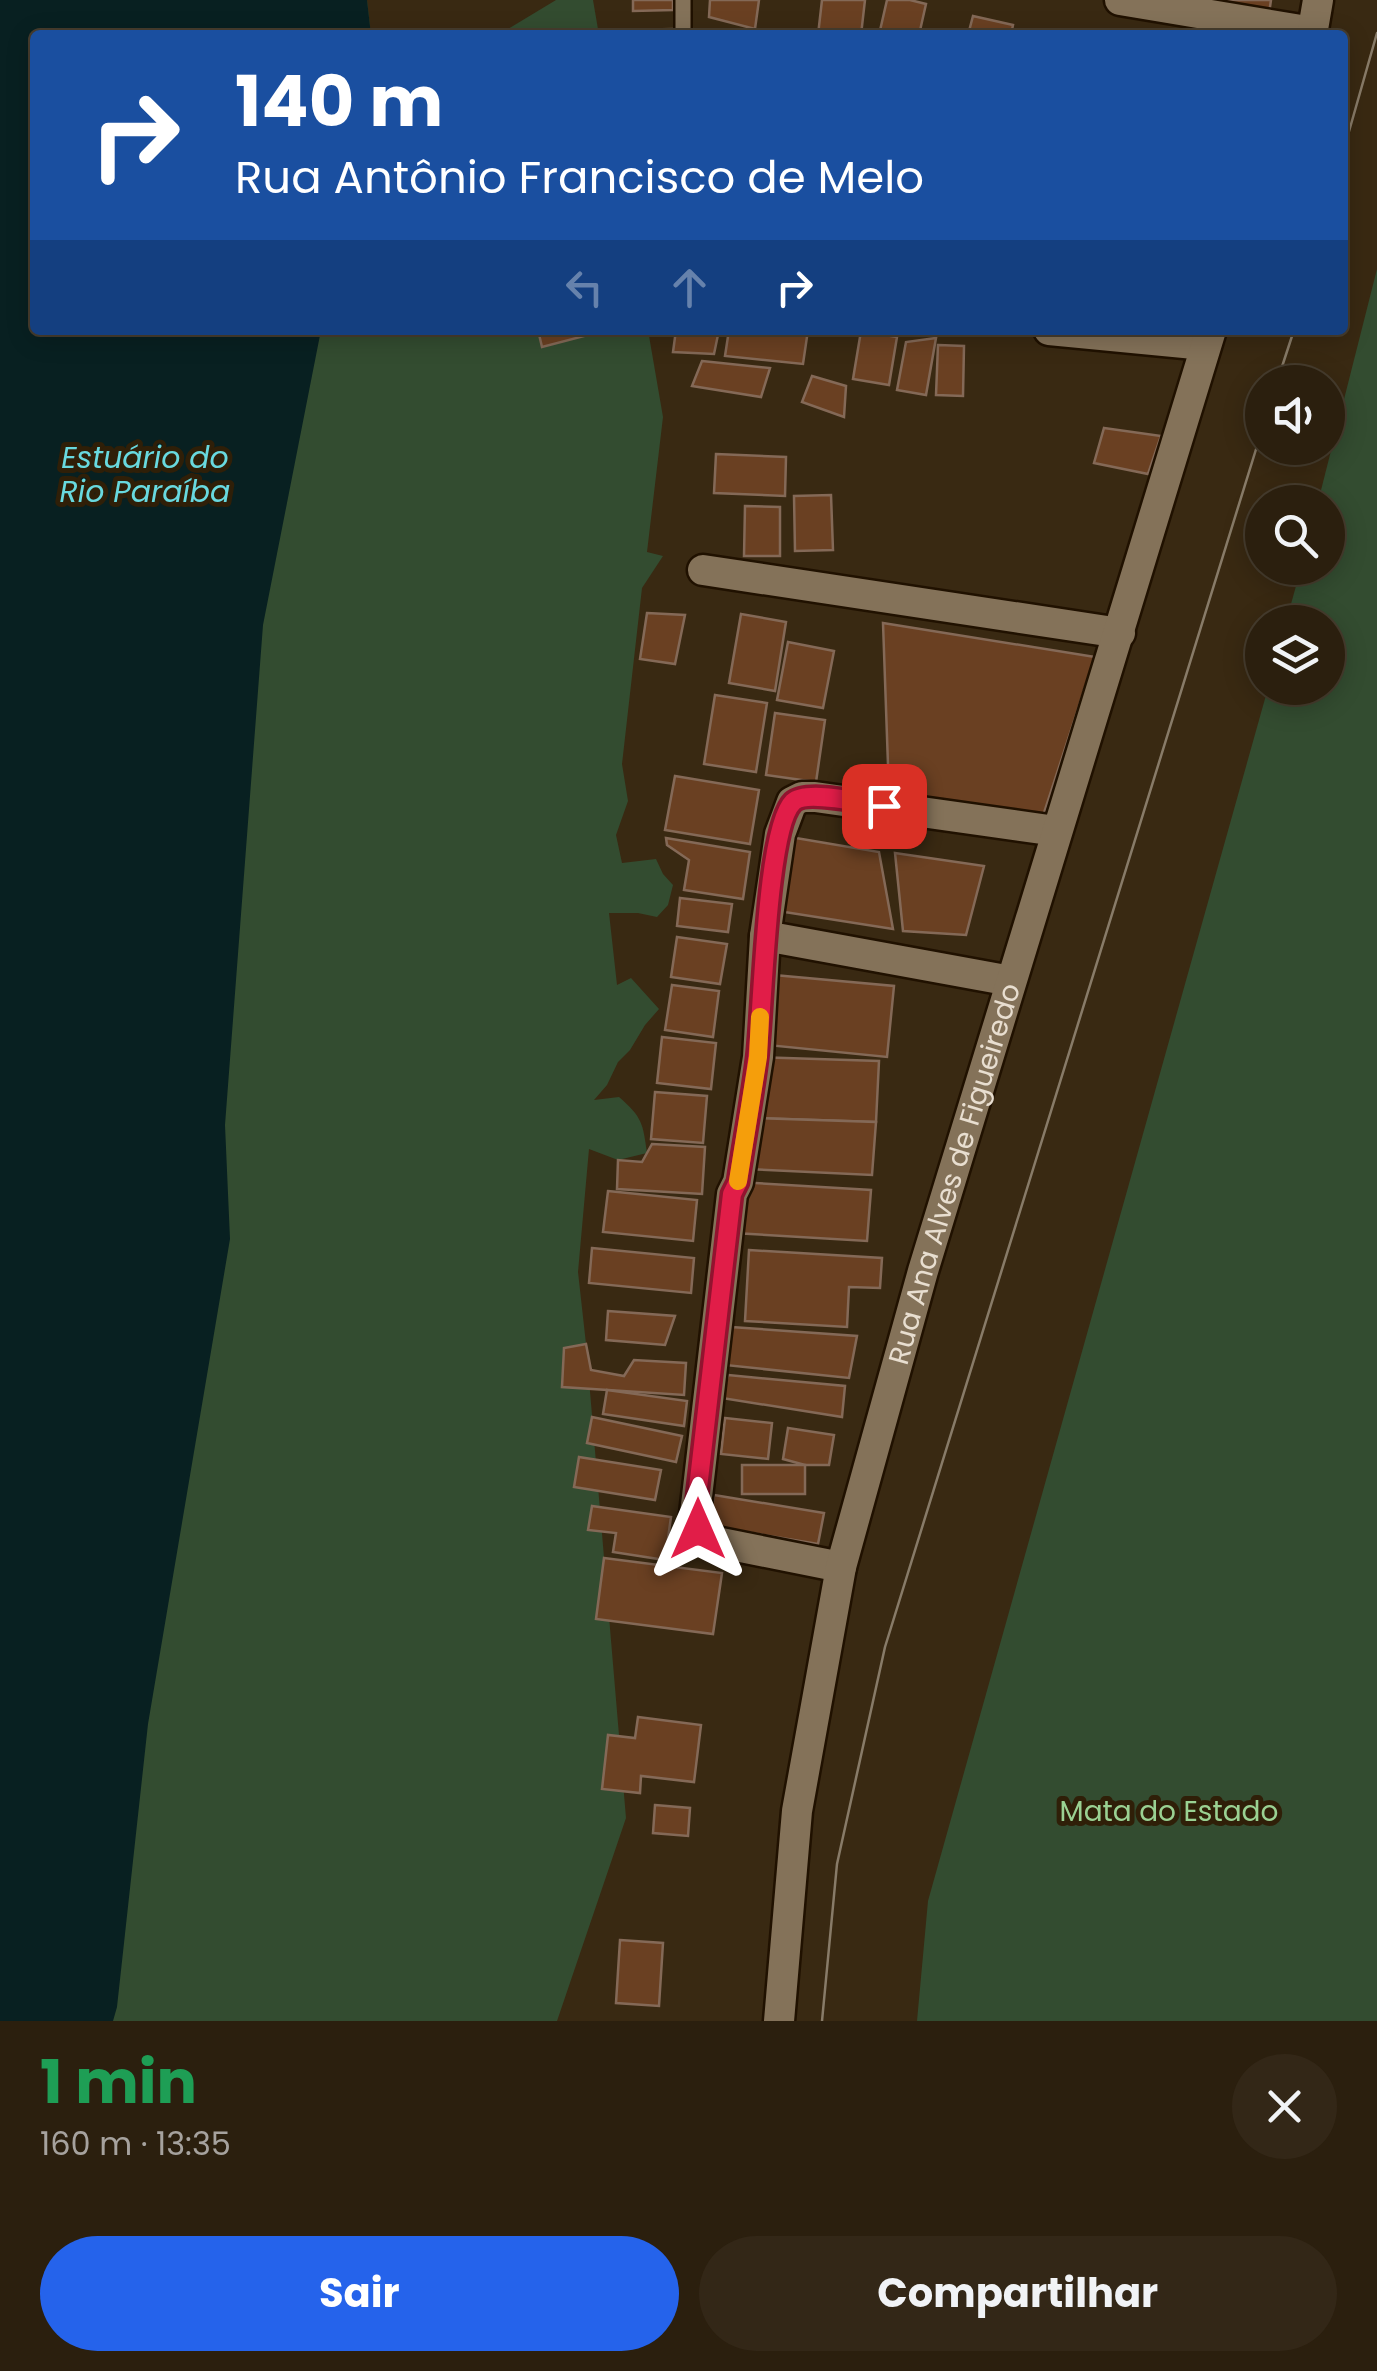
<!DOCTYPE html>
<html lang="pt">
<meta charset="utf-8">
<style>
:root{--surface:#2b1f0e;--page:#332717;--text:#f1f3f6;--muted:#a6a29e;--line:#473d2e;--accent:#2563eb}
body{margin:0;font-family:Poppins,sans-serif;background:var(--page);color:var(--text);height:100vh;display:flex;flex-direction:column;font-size:38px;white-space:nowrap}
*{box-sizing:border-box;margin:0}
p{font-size:32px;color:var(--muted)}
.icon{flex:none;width:55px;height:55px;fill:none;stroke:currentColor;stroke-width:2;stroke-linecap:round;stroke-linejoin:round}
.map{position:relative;height:2021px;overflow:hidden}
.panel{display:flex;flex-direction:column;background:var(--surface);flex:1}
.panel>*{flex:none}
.banner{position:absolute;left:30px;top:30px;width:1318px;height:305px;border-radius:10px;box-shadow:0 5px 25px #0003,0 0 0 2px var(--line);background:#1a4fa0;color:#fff;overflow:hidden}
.buttons{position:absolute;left:1245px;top:365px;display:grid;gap:20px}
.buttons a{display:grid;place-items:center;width:100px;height:100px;border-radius:50%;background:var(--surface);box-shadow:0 5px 25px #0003,0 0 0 2px var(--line);font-size:50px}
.pin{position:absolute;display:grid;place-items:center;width:85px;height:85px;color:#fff;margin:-42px;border-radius:20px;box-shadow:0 5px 15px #0006}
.me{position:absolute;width:110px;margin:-55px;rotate:0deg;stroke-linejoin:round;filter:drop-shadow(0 0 8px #0008)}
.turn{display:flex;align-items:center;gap:35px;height:210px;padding:0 40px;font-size:45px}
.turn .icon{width:130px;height:130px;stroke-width:2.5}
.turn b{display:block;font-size:70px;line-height:85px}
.lanes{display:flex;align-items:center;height:95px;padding:0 40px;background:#0003;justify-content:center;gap:50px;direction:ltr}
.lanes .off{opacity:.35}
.round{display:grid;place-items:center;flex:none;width:105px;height:105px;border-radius:52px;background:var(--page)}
.headline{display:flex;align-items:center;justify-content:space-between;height:170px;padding:0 40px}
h1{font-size:60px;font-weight:700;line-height:75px;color:#1e9e55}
.action{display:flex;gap:20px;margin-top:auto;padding:20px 40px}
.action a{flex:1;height:115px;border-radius:60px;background:var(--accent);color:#fff;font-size:40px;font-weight:700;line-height:115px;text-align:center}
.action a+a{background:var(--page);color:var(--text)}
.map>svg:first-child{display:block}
.green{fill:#334c30}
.water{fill:#082021}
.building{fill:#6a4022;stroke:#846957;stroke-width:2.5}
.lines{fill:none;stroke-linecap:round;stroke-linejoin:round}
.service-casing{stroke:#201100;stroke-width:20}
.minor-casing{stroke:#201100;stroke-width:35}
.service{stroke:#847259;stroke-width:15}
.minor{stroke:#847259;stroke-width:30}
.tram{stroke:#887b68;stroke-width:2.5}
.route-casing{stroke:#92132f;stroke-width:25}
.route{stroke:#e11d48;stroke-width:18}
.slow{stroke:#f59e0b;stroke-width:18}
.labels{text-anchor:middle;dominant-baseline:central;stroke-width:10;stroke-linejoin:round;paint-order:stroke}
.street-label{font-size:28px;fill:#e8ded0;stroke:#2f1f08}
.park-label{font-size:28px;fill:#9ad192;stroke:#2f1f08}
.water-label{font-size:30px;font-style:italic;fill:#68d9df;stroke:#2f1f08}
</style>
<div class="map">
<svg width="1377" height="2021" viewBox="0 0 1377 2021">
<rect width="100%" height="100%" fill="#392912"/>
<g class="green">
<path d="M0,0h367l4,35h-336v295h613l15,87 -16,135 16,4 -21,32 -20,176 6,37 -12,34 6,28 34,-4 7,15 10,11 -5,20 -11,12 -19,-4h-29l8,72 14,-7 28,31 -14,16 -15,25 -12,12 -11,23 -13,15 25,-3c23,20 24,26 28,56l-29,7 -29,-11 -11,123 8,72 40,474 -69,203h-557z"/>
<polygon points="556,0 593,0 599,35 498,35"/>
<polygon points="1377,269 1377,2021 917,2021 928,1901 1268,688 1328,688 1328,622 1286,622 1301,568 1328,568 1328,502 1318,502"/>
</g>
<polygon class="water" points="0,0 367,0 371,35 35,35 35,330 321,330 263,625 225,1125 230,1239 148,1724 117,2007 113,2021 0,2021"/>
<g class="building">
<polygon points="633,0 673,0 673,10 633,11"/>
<polygon points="710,0 759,0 755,29 709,17"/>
<polygon points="822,0 865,0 861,35 818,35"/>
<polygon points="887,0 910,0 926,4 919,35 879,35"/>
<polygon points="1179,0 1271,0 1269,14"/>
<polygon points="973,16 1013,25 1011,35 968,35"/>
<polygon points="673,29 673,35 624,35 624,30"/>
<polygon points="690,29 743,32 743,35 690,35"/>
<polygon points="538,330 595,330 596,333 542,347"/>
<polygon points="676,330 719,330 714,354 673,352"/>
<polygon points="729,330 808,330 803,364 725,356"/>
<polygon points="861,331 897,337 889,385 853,379"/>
<polygon points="936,338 926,395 897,390 906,342"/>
<polygon points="938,345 964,346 963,396 936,395"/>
<polygon points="702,361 770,368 761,397 692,386"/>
<polygon points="812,376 846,386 844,417 802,402"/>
<polygon points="1104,428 1161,436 1148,474 1094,463"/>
<polygon points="716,454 786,457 785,496 714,493"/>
<polygon points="831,495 833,550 795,551 794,496"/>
<polygon points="745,506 780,507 780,556 744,556"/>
<polygon points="647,613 685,615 675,664 640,659"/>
<polygon points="741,614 786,622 775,691 729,683"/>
<polygon points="883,623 1095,657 1043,816 889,793"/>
<polygon points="788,642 834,651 823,708 777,700"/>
<polygon points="715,695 767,703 756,772 704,764"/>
<polygon points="775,713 825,720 816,782 766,775"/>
<polygon points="675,776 759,790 750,844 665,830"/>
<polygon points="790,837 879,852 893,929 778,911"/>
<polygon points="666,838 750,852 743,899 684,890 689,860 667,845"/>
<polygon points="895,853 984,866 966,935 903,931"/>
<polygon points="680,898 732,904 728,932 677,926"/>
<polygon points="677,937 727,944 720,984 671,977"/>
<polygon points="774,975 894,986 887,1057 767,1045"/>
<polygon points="672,985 719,991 713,1037 665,1030"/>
<polygon points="662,1037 716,1043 711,1089 657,1083"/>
<polygon points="758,1057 879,1061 876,1122 756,1118"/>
<polygon points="655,1092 707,1096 703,1143 651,1139"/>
<polygon points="756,1118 876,1122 872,1175 747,1169"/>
<polygon points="652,1144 705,1147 702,1194 617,1189 618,1160 642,1162"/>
<polygon points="738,1182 871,1190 867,1241 734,1233"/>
<polygon points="608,1191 697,1200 693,1241 603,1232"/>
<polygon points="592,1248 694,1258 691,1293 589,1283"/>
<polygon points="749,1250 882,1258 880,1288 849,1287 847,1327 745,1321"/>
<polygon points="608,1311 675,1316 665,1345 606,1340"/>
<polygon points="731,1327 857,1336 849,1378 725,1365"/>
<polygon points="586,1344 591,1370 624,1376 634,1360 686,1363 684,1395 562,1387 564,1348"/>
<polygon points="728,1375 845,1386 842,1417 722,1398"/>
<polygon points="607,1390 687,1401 684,1426 603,1414"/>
<polygon points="592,1417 682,1436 676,1462 587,1443"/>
<polygon points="725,1418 772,1423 768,1459 721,1454"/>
<polygon points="788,1428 834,1435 829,1465 805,1465 783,1459"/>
<polygon points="579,1457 661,1470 655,1500 574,1487"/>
<rect x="742" y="1465" width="63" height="29"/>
<polygon points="714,1495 824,1513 818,1544 709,1526"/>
<polygon points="592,1506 671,1517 665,1560 613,1552 616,1533 588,1530"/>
<polygon points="604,1558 722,1573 713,1634 596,1619"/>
<polygon points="638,1717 701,1725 694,1782 641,1776 640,1793 602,1789 608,1735 635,1738"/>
<polygon points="655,1805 690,1808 688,1836 653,1833"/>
<polygon points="620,1940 663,1943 659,2006 616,2003"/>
</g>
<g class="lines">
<defs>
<polyline id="service" points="683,35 683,0"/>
<g id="minor">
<polyline points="1120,0 1313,32"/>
<polyline points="1312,35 1318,0"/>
<polyline points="1049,330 1205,345"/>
<polyline points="703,570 1120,633"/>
<polyline points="765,936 1011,981"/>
<polyline points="841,1567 706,1540 698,1529 695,1514 732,1194 738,1182 758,1057 765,936 780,834 792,802 802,797 815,797 1056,831"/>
<path id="s1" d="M779,2021l18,-210 44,-244 82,-296 288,-941"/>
</g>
</defs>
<use href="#service" class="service-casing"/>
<use href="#minor" class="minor-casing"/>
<use href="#service" class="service"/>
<use href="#minor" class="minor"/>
<g class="tram">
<polyline points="1342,156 1377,33"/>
<polyline points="1277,382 1294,330"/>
<polyline points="822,2021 837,1864 885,1647 1262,430"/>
</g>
</g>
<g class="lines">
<defs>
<path id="route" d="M698,1529l-3,-15 37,-320 6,-12c6,-41 14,-82 19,-123 6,-45 9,-231 36,-257 14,-13 73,2 91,4"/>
</defs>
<use href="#route" class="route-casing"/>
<use href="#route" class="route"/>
<polyline class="slow" points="738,1181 758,1057 760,1017"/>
</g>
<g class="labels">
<g class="street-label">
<text stroke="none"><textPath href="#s1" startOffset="868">Rua Ana Alves de Figueiredo</textPath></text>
</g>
<g class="park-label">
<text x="1169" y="1811">Mata do Estado</text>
</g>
<g class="water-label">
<text x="145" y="457">Estuário do<tspan x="145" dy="34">Rio Paraíba</tspan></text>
</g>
</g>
</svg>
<div class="buttons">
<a><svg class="icon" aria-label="sound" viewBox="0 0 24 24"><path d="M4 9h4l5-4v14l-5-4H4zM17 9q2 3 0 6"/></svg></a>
<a><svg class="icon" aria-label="search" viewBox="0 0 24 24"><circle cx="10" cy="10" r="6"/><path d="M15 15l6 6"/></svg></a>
<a><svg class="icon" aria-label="layers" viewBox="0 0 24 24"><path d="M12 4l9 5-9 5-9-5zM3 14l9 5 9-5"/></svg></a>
</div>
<div class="pin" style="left:884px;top:806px;background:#d93025"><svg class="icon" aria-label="arrive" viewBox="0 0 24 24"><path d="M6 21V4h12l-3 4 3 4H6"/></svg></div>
<svg class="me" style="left:698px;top:1529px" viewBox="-20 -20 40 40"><path d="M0-17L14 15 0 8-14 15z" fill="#e11d48" stroke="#fff" stroke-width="4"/></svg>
<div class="banner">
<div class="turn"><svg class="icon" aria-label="right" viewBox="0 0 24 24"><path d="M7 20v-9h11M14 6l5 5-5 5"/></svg><div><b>140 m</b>Rua Antônio Francisco de Melo</div></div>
<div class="lanes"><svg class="icon off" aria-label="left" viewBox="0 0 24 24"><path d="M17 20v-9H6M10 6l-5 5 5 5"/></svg><svg class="icon off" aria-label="ahead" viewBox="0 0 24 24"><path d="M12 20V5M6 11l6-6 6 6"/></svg><svg class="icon" aria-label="right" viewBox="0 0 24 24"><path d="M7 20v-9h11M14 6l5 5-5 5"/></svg></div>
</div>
</div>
<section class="panel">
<div class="headline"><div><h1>1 min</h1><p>160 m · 13:35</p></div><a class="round"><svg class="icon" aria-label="close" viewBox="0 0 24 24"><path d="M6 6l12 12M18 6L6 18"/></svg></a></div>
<div class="action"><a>Sair</a><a>Compartilhar</a></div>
</section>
